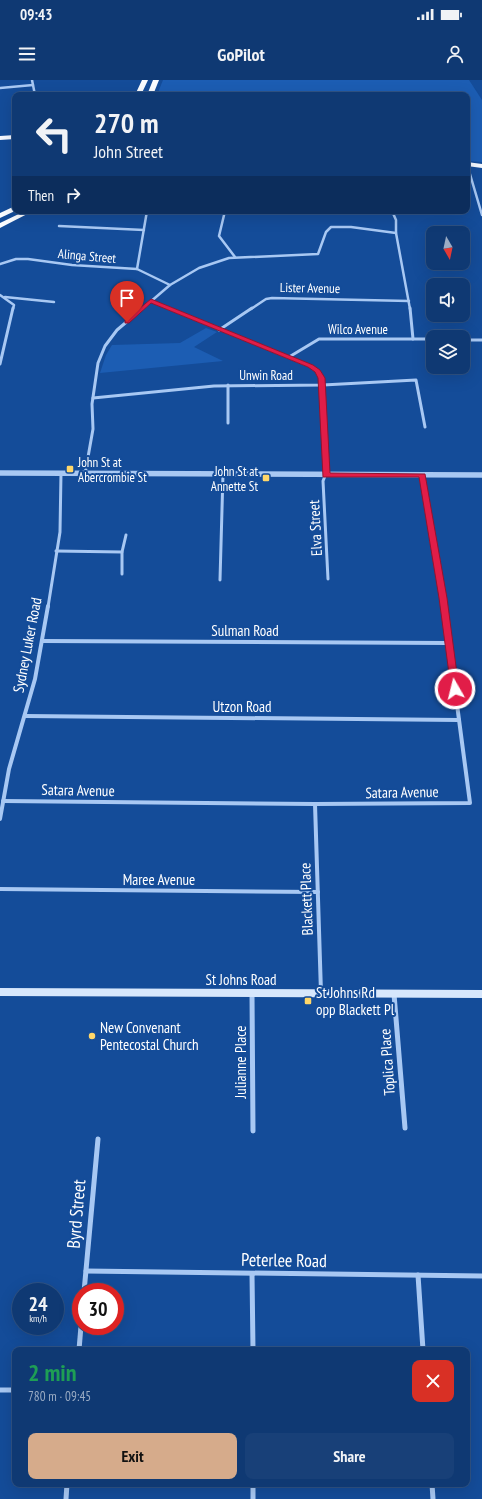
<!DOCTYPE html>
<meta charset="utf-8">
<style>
:root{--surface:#0f3973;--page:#184078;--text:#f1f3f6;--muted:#9bacc4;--line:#2f5385;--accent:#d6ab8b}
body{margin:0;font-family:"PT Sans Narrow",sans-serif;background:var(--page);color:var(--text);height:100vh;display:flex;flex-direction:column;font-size:15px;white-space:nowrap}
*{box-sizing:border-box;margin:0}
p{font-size:13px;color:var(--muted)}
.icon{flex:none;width:22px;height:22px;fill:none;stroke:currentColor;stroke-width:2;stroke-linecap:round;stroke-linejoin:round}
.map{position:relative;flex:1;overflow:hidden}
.panel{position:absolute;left:12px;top:1267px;width:458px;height:140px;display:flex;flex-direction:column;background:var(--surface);border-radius:8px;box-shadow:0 4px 16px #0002,0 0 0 1px var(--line)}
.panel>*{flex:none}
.banner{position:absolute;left:12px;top:12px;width:458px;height:122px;border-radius:8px;box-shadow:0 4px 16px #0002,0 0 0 1px var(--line);background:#0f3973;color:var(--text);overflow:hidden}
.needle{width:26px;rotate:171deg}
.fabs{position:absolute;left:426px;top:146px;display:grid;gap:8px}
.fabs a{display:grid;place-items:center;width:44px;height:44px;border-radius:8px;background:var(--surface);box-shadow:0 4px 16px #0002,0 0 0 1px var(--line);font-size:20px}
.speed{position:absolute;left:12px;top:1203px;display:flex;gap:8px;font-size:20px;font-weight:700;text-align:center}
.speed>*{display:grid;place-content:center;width:52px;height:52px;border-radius:50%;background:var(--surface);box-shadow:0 4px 16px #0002,0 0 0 1px var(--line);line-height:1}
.speed small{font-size:10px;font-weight:400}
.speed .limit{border:6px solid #d22;background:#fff;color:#111}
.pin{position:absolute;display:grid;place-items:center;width:34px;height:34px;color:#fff;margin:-41px -17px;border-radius:50% 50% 50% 0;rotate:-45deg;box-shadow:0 0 4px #0007}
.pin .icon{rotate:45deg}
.me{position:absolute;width:44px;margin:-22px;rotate:352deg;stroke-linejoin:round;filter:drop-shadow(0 0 3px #0008)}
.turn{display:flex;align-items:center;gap:14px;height:84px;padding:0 16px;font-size:18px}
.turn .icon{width:52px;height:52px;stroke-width:2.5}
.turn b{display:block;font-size:28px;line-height:34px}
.then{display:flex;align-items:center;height:38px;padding:0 16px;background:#0003;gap:8px;font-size:15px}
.round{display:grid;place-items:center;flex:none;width:42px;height:42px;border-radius:8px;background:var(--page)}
.overview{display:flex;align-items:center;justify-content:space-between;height:68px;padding:0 16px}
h1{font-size:24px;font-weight:600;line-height:30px;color:#1e9e55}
.button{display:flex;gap:8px;margin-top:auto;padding:8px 16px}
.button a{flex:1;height:46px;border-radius:8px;background:var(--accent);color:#111;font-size:16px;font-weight:600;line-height:46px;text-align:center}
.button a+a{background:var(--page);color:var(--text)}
.status{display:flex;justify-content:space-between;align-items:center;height:28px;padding:0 20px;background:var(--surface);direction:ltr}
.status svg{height:11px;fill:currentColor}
header{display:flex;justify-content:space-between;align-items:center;height:52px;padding:0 16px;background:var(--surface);font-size:18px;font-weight:600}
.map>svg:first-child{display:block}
.green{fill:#1c5db3}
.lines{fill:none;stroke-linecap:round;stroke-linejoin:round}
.minor-far3{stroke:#a8c8f3;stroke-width:2.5}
.minor-far2{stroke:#a8c8f3;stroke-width:3}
.minor-far1{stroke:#a8c8f3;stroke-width:4}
.minor{stroke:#a8c8f3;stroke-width:5}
.tertiary{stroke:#a8c8f3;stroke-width:5.5}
.secondary{fill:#d7e7fc;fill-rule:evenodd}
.primary{fill:#f4f8ff;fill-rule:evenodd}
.trunk{fill:#fafcff;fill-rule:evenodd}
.route{fill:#e11d48;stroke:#92132f}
.poi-dot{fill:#ffd76a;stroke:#144c99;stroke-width:1.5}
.labels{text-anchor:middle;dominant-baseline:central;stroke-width:4;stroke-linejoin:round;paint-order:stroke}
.far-street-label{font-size:13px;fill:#fff;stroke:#144c99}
.far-poi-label{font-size:13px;fill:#fff;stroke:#144c99;text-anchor:start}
.street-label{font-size:15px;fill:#fff;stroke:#144c99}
.poi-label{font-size:15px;fill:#fff;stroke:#144c99;text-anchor:start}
.near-street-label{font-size:18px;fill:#fff;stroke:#144c99}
</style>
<div class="status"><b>09:43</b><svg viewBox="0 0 49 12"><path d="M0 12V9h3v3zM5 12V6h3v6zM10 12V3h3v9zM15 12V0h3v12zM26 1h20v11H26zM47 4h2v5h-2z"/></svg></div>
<header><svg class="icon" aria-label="menu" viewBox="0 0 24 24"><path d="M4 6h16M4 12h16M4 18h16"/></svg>GoPilot<svg class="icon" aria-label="person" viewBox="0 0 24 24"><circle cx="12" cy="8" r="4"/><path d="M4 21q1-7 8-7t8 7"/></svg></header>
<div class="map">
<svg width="482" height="1419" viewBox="0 0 482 1419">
<rect width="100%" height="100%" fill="#144c99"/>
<g class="green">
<polygon points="163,0 469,0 482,20 482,82 467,81 467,15 157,15"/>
<polygon points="206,248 217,252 194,267 223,281 100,293 106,275 112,265 180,263"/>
</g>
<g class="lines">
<g class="minor-far3">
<polyline points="32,0 35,15"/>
<polyline points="0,8 33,5"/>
<polyline points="467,84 482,135"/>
<polyline points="225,131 219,156 235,177"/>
<polyline points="241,131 268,133"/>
<polyline points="392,131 396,140 396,153 410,229"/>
<polyline points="59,146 144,150"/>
<polyline points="0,184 16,179 28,179 72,185 137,189 170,205"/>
<polyline points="137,189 147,131"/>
<polyline points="0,215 14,225 13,229"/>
<polyline points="5,217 54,222"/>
<polyline points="151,221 171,229"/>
<polyline points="142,229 170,205 199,188 229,178 318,174 326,152 331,147 351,147 396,153"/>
<polyline points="251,229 266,219 272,218 409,221"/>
</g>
<g class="minor-far2">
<polyline points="168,228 310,286 318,291 322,298 327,391 323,401 328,499"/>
<polyline points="410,228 413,259"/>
<polyline points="219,250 252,228"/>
<polyline points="463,260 482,260"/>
<polyline points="289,277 319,259 433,259"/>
<polyline points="0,284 13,228"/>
<polyline points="228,305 228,343"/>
<polyline points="93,318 214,306 323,305 416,300 425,347"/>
<polyline points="85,394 93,349 92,324 98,283 105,266 117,250 143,228"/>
<polyline points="422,395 444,527"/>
<polyline points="56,471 122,472"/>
<polyline points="122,494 122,472 126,455"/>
<polyline points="220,500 223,394"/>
<polyline points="48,527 60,452 61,393"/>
</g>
<g class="minor-far1">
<polyline points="42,561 449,563"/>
<polyline points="25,636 459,640"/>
<polyline points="3,721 315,724 470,723 444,526"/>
<polyline points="315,724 321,913"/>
<polyline points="0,739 9,689 35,599 48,526"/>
<polyline points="0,809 318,812"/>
<polyline points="252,913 252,915"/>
</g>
<g class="minor">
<polyline points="252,914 253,1051"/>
<polyline points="394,914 405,1048"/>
<polyline points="86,1191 482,1196"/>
<polyline points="252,1194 253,1270"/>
<polyline points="418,1195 423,1270"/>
<polyline points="84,1212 98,1059"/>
<polyline points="79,1270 81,1246"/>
<polyline points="0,1310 15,1310"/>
<polyline points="253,1404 253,1419"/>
<polyline points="432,1404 433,1419"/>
<polyline points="66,1419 67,1404"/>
</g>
<polyline class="tertiary" points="0,393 482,395"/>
<polygon class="secondary" points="0,908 482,910 482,918 0,916"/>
<g class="primary">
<polygon points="15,55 15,59 0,60 0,56"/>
<polygon points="467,82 482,84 482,88 467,86"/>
</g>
<g class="trunk">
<polygon points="142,0 148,0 141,15 135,15"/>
<polygon points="153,0 159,0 153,15 147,15"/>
<polygon points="15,126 15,131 0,138 0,133"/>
<polygon points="25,131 33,131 0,148 0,143"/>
</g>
</g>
<polygon class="route" points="151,219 313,285 320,290 325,298 330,393 425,394 447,518 459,609 458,611 452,611 451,609 439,518 419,397 323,397 318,298 315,292 308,287 151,223 129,243 125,243 125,240"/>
<g class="poi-dot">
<rect x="66" y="385" width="8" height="8" rx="2"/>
<rect x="262" y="394" width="8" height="8" rx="2"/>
<rect x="304" y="917" width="8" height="8" rx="2"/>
<circle cx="92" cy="956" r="4"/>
</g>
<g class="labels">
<g class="far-street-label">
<text transform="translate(87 176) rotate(5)">Alinga Street</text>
<text transform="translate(310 208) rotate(1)">Lister Avenue</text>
<text x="358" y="249">Wilco Avenue</text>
<text x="266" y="295">Unwin Road</text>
</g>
<g class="far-poi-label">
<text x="78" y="382">John St at<tspan x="78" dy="15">Abercrombie St</tspan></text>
<text x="258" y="391" text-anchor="end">John St at<tspan x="258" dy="15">Annette St</tspan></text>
</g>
<g class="street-label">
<text transform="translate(315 448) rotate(-93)">Elva Street</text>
<text x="245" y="550">Sulman Road</text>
<text transform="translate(27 565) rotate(-79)">Sydney Luker Road</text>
<text x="242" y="626">Utzon Road</text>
<text transform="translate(78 710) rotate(1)">Satara Avenue</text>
<text transform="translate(402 712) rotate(-1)">Satara Avenue</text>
<text x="159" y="799">Maree Avenue</text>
<text transform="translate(306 819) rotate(-92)">Blackett Place</text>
<text x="241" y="899">St Johns Road</text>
<text transform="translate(240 982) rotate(-90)">Julianne Place</text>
<text transform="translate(387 982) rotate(-94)">Toplica Place</text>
</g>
<g class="poi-label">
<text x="316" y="912">St Johns Rd<tspan x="316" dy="17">opp Blackett Pl</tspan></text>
<text x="100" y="947">New Convenant<tspan x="100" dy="17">Pentecostal Church</tspan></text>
</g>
<g class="near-street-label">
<text transform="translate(76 1134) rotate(-85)">Byrd Street</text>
<text transform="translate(284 1180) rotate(1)">Peterlee Road</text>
</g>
</g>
</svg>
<div class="fabs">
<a><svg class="needle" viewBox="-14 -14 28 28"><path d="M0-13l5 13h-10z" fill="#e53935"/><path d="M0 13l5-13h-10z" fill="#9bacc4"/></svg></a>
<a><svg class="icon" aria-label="sound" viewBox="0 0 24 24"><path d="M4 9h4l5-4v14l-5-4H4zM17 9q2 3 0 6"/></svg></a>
<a><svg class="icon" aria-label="layers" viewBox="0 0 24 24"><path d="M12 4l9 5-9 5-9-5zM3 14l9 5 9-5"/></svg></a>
</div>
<div class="speed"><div>24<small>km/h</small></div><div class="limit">30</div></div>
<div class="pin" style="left:127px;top:242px;background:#d93025"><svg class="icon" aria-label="arrive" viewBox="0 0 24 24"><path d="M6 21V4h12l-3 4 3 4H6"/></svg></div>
<svg class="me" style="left:455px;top:609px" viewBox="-20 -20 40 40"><circle r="17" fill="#e11d48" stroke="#fff" stroke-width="3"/><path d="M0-11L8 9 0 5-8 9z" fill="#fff"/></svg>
<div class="banner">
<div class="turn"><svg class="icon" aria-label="left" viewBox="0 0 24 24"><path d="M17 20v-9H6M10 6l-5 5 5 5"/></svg><div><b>270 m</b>John Street</div></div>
<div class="then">Then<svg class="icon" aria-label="right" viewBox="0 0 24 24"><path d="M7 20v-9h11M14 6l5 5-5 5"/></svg></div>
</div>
<section class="panel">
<div class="overview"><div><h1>2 min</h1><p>780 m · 09:45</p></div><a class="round" style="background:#d93025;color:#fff"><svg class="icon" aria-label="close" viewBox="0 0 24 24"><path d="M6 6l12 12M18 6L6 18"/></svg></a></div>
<div class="button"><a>Exit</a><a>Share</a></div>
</section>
</div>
